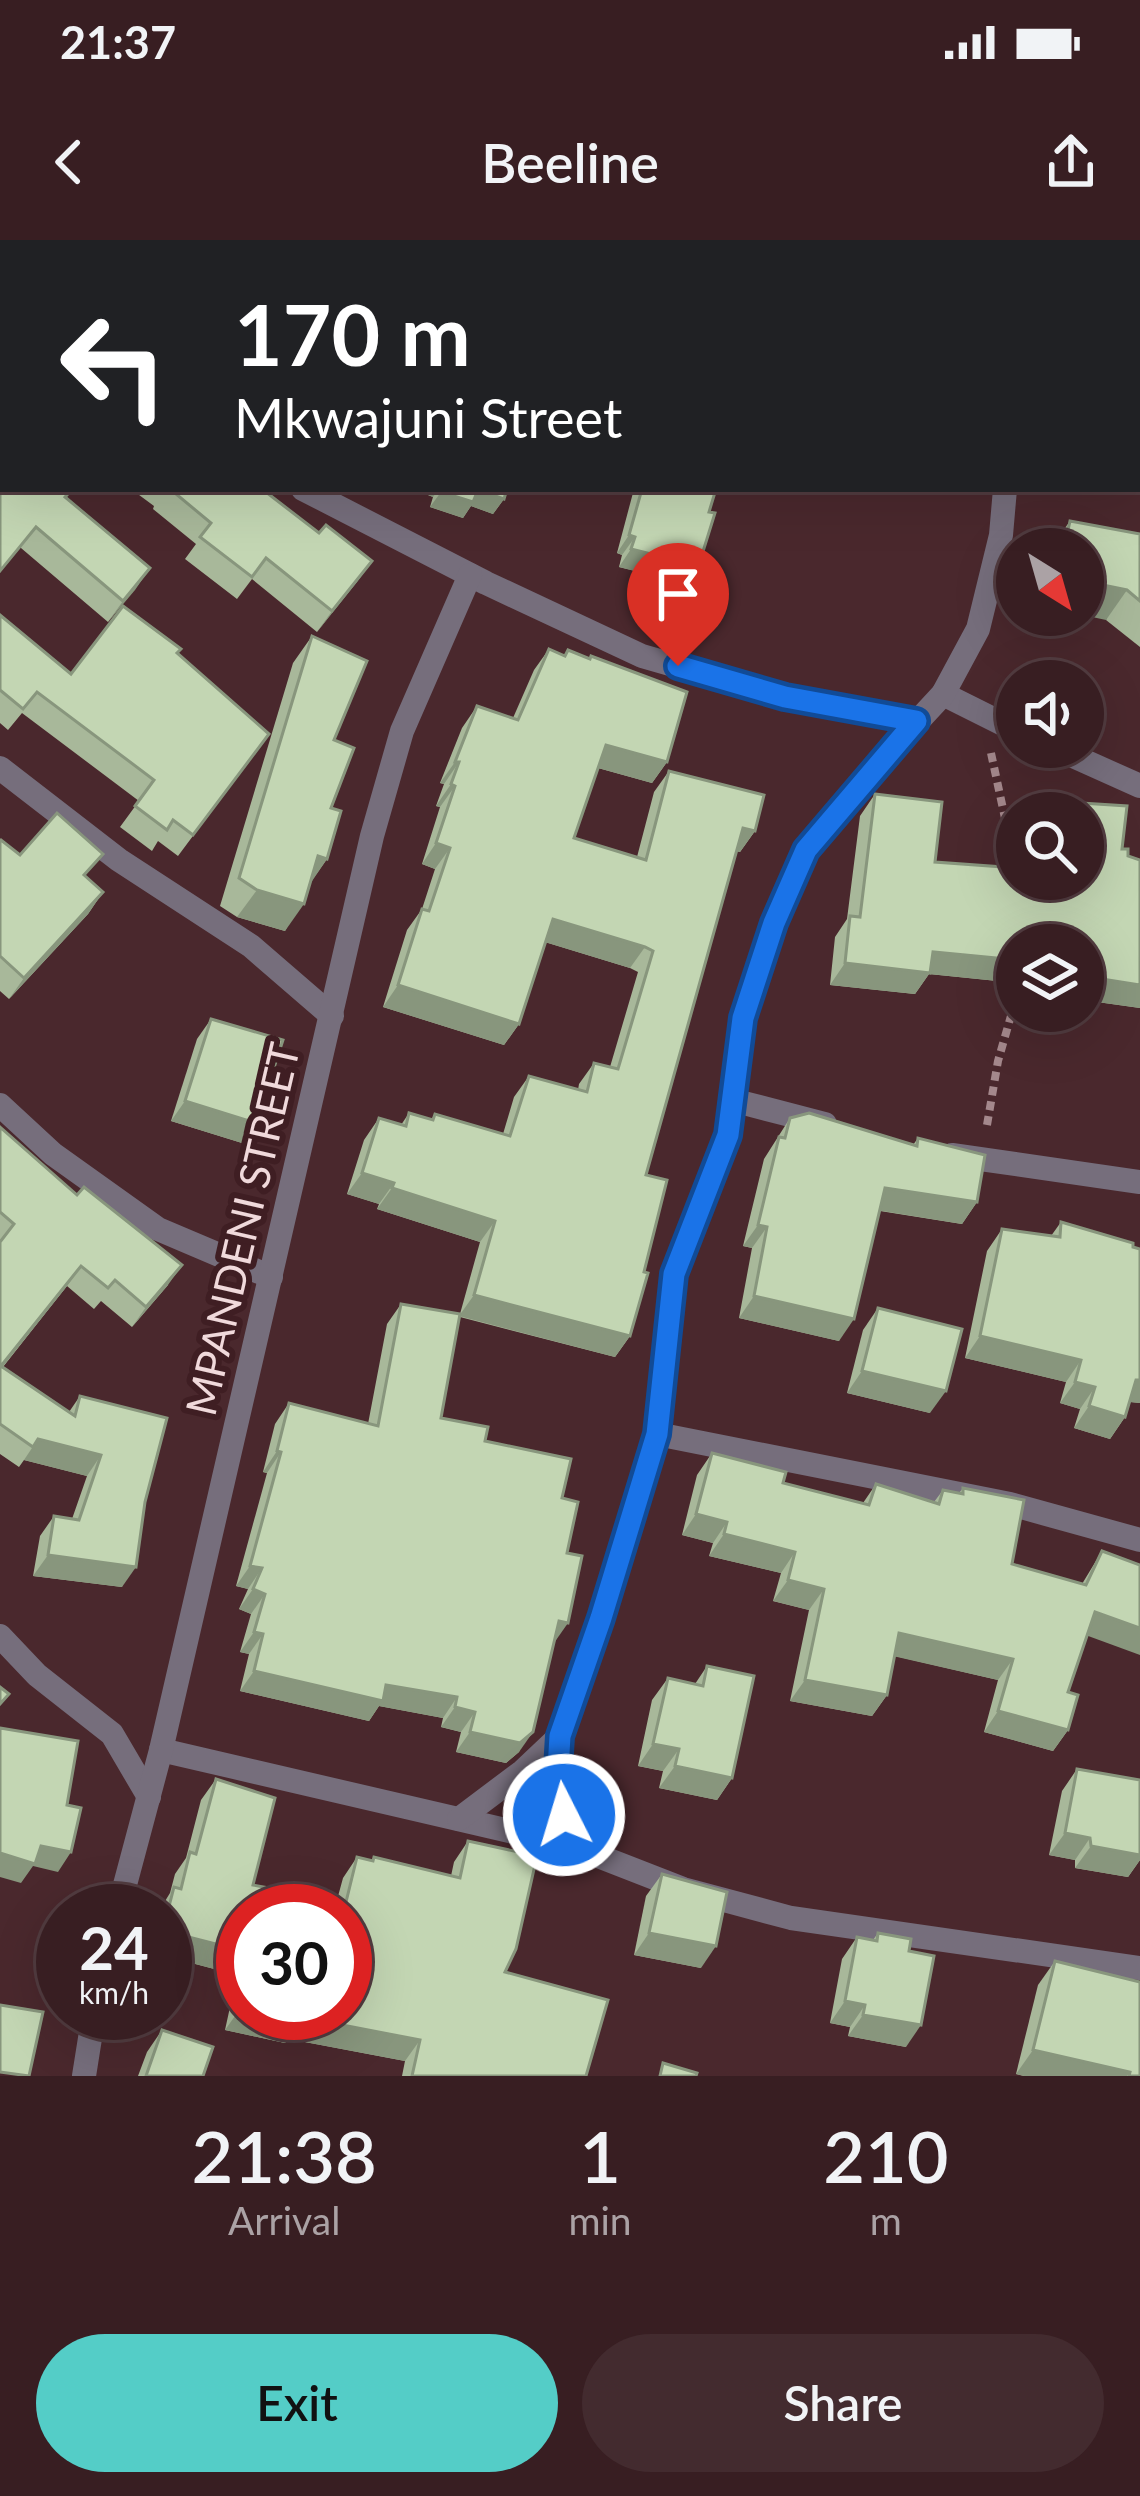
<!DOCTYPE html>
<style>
:root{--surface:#381e22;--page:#432b2f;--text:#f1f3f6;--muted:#aba2a5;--line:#523c40;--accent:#54cdc7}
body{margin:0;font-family:Lato,sans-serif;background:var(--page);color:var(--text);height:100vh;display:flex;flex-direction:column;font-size:45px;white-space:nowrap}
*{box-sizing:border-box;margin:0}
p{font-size:39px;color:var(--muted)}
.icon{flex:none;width:66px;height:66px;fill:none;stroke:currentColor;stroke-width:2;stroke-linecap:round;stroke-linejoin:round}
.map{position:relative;height:1836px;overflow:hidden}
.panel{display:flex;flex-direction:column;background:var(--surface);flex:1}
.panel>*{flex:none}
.banner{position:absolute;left:0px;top:0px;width:1140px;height:252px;box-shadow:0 12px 48px #0002,0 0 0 3px var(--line);background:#202124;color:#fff;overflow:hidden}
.needle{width:78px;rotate:143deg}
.buttons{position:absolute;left:996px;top:288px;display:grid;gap:24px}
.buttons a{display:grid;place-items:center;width:108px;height:108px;border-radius:50%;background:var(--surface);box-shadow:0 12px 48px #0002,0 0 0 3px var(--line);font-size:60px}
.speed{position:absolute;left:36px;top:1644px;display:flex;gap:24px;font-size:60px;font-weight:700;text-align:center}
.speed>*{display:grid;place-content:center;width:156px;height:156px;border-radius:50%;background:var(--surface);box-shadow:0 12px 48px #0002,0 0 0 3px var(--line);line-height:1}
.speed small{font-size:30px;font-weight:400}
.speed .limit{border:18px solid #d22;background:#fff;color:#111}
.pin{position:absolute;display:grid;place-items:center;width:102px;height:102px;color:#fff;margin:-123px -51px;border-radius:50% 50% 50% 0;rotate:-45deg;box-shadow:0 0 12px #0007}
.pin .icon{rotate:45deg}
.me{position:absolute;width:132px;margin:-66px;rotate:355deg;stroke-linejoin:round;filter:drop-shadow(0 0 9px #0008)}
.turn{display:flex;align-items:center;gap:42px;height:252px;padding:0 36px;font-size:54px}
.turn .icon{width:156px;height:156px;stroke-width:2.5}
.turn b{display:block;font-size:84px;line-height:102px}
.eta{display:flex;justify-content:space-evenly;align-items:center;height:204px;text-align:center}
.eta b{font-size:72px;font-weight:600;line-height:84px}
.cta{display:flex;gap:24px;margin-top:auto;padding:24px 36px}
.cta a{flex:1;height:138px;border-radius:72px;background:var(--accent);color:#111;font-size:48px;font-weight:600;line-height:138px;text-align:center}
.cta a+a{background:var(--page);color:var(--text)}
.status{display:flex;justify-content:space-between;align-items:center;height:84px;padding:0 60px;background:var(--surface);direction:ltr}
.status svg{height:33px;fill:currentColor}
header{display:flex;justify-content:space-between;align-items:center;height:156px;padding:0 36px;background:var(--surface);font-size:54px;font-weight:600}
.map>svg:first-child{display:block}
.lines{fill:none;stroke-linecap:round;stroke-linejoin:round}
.path{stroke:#a4888c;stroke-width:8;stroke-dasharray:9 6;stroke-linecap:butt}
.street{stroke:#766e7c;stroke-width:24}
.wall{fill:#a8b89a;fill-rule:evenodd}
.shaded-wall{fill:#88967d}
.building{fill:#c3d6b3;stroke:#88967d;stroke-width:3}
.route-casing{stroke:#114b97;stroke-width:30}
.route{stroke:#1a73e8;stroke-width:21}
.labels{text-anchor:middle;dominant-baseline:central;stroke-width:12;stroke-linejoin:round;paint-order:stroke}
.street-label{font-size:42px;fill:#f0d9db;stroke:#3f1e23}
</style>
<div class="status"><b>21:37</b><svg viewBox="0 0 49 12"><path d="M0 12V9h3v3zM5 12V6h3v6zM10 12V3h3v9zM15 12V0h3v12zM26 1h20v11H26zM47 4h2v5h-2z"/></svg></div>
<header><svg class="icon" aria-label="back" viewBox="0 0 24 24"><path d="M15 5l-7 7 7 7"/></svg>Beeline<svg class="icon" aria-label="share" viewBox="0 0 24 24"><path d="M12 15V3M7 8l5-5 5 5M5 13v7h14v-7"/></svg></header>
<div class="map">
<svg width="1140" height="1836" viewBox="0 0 1140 1836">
<rect width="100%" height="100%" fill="#4a282d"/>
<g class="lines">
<g class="path">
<polyline points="991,513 1017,634"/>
<polyline points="987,885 998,821 1017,755"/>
</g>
<g class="street">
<polyline points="1043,3 1043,0"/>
<polyline points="0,35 3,38"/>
<polyline points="0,138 3,135"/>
<polyline points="303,249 486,343 642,416 785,457 916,481"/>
<polyline points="943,454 1017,491"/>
<polyline points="1053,507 1140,546"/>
<polyline points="0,528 119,620 251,706 332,776"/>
<polyline points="732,860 825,884"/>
<polyline points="0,865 53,914 158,989 271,1037"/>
<polyline points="952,915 1140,942"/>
<polyline points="657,1194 1010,1264 1140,1300"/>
<polyline points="0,1396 37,1435 112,1494 149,1557"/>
<polyline points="161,1510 570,1605 683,1649 791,1678 1140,1728"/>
<polyline points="459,1579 523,1531 560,1496"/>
<polyline points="570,1605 557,1545 560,1496 601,1379 657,1194 674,1034 728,895 743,778 774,683 806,610 856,548 943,454 978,389 1001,295 1005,249"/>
<polyline points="118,1671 161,1510 372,596 402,491 470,335"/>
<polyline points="84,1836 94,1773"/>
</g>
</g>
<g class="wall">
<polygon points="110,0 363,0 361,3 113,3"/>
<polygon points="3,249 74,249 66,258 150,328 108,382 21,308"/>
<polygon points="131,249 262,249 319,293 372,321 317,392 252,339 237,359 185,319 196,304 153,269 154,266"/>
<polygon points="413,249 507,249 504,259 493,274 471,266 463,278 430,267 433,257"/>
<polygon points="634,249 716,249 689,336 680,334 675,341 619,327 622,315 617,313"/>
<polygon points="1070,281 1064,309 1050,309"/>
<polygon points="1140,294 1140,407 1106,380"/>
<polygon points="0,375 71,434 177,413 269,494 178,616 158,601 152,611 120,587 139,561 22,473 8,490 0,483"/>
<polygon points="312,396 334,500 327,619 310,643 285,691 237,677 220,666 293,423"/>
<polygon points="549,409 667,522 652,543 598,528 574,598 637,617 654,552 669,531 755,591 740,612 736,611 646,935 644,1032 630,1096 615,1117 460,1077 441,1178 485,1201 562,1258 567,1313 554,1403 519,1512 506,1523 456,1512 461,1492 441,1487 443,1478 379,1466 369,1481 240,1451 249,1414 240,1412 251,1374 239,1369 248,1349 236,1346 267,1233 263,1232 275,1184 289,1163 368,1184 387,1084 401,1064 460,1074 480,1002 377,969 379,964 347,954 364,900 379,878 401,885 409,873 431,880 435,874 503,894 514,857 529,836 578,850 579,844 594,823 610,827 638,732 630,728 545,702 519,784 504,805 383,767 407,690 422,669 435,629 422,624 440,567 436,566 444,544 440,543 462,488 477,466 513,478 534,430"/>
<polygon points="875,554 942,562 935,622 1017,628 1017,639 1083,639 1083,573 1043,573 1051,561 1127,566 1122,609 1128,609 1128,616 1140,620 1140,768 1083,760 1083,705 1017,705 1017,743 929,734 915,754 830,745 835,697 847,679 860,576"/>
<polygon points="0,601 20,615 86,637 103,652 88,674 9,759 0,751"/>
<polygon points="211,779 256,883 242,903 171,881 197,799"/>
<polygon points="790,878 913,905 918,898 977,962 962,984 880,971 839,1101 739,1078 752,1008 743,1006 764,919"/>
<polygon points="0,887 168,1045 132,1087 101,1061 94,1069 67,1046 3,1127 69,1172 80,1156 167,1178 122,1347 33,1336 40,1296 54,1276 72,1279 87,1236 24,1220 19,1227 0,1214"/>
<polygon points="1061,982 1140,1009 1140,1163 1130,1162 1125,1177 1110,1199 1074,1188 1080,1169 1060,1163 1066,1142 965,1118 987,1011 1002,989 1051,996"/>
<polygon points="878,1068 930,1173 847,1153 863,1090"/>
<polygon points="712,1213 783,1243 863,1263 876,1244 934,1262 943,1250 959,1253 963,1248 1012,1324 1082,1344 1102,1311 1087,1396 1068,1452 1068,1490 1053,1511 984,1492 998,1440 895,1416 887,1455 872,1476 790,1461 809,1370 773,1361 781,1333 709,1316 713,1303 682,1295 697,1235"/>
<polygon points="707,1426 732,1538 717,1560 659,1548 663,1531 638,1526 652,1460 668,1438 695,1444"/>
<polygon points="1077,1529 1140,1540 1140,1620 1128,1637 1075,1628 1075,1620 1049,1615 1062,1551"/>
<path d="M216,1539l37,106 84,15 6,-22 14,-21 15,3 2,-3 77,19 3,-14 14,-21 37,131 81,104h-184l3,-15 -116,-22 -4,4 -60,-13 12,-55 -72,-19v-45h-6l11,-18 5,-19 11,-16 15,-58zM243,1671l102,102h-102z"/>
<polygon points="662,1634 701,1728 634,1715 646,1656"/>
<polygon points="878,1693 909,1711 906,1807 848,1796 850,1787 830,1783 842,1719 857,1697 873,1700"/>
<polygon points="1055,1721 1140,1836 1024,1836 1016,1834 1038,1745"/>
<polygon points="162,1790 203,1836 138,1836 147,1812"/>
</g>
<g class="shaded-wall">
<polygon points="413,249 439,249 433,257"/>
<polygon points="478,250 504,259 493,274 471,266 463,278 430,267 441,252"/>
<polygon points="629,295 635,297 622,315 617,313"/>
<polygon points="631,309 689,315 701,318 689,336 680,334 675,341 619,327"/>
<polygon points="372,321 357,342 317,392 332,371"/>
<polygon points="150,328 135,350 108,382 123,361"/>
<polygon points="1083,341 1127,350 1106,380 1083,375"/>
<polygon points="606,505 667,522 652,543 591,526"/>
<polygon points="455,522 459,522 444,544 440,543"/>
<polygon points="451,544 455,546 440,567 436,566"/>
<polygon points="743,588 755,591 740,612 728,609"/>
<polygon points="436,603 450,608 435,629 422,624"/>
<polygon points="318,616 327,619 308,647"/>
<polygon points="257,650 304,664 285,691 237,677"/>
<polygon points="103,652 88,674 9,759 24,738"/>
<polygon points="553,679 645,707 630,728 538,700"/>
<polygon points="933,712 1017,720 1017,743 929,734 915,754 830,745 845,723"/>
<polygon points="1083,736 1140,745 1140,768 1083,760"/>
<polygon points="398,745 519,784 504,805 383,767"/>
<polygon points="185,861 256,883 242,903 171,881"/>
<polygon points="362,933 394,943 379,964 347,954"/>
<polygon points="392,948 495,981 480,1002 377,969"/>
<polygon points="885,948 977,962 962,984 870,969"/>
<polygon points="758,985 767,987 752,1008 743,1006"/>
<polygon points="182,1025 168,1045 132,1087 146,1067"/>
<polygon points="81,1026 67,1046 0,1130 0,1128"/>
<polygon points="474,1055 630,1096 615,1117 459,1076"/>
<polygon points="754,1056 854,1079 839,1101 739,1078"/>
<polygon points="980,1096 1081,1120 1066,1142 965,1118"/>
<polygon points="862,1131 946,1151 930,1173 847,1153"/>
<polygon points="1136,1140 1140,1140 1140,1163 1121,1161"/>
<polygon points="1075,1142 1095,1147 1080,1169 1060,1163"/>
<polygon points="1089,1166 1125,1177 1110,1199 1074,1188"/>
<polygon points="38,1199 101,1215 87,1236 24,1220"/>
<polygon points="277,1211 281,1212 267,1233 263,1232"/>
<polygon points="696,1274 727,1282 713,1303 682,1295"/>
<polygon points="724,1294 795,1312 781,1333 709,1316"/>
<polygon points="48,1315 136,1327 122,1347 33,1336"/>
<polygon points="250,1326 262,1328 248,1349 236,1346"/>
<polygon points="788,1340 824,1349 809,1370 773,1361"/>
<polygon points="253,1349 265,1354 251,1374 239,1369"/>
<polygon points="1095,1372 1140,1388 1140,1415 1080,1393"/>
<polygon points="559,1381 568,1383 554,1403"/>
<polygon points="254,1392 263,1394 249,1414 240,1412"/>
<polygon points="899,1393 1013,1419 998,1440 884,1414"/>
<polygon points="254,1431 386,1445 457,1457 443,1478 379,1466 369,1481 240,1451"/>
<polygon points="805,1440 887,1455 872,1476 790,1461"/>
<polygon points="455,1467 475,1472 461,1492 441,1487"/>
<polygon points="998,1471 1068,1490 1053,1511 984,1492"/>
<polygon points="470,1492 533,1492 519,1512 506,1523 456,1512"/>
<polygon points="653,1504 679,1509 663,1531 638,1526"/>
<polygon points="675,1526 732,1538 717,1560 659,1548"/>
<polygon points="1065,1593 1090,1598 1075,1620 1049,1615"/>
<polygon points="41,1606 71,1612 58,1632 33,1626 21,1643 0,1637 0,1613"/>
<polygon points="1091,1606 1140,1615 1140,1620 1128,1637 1075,1628"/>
<polygon points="165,1691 243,1711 243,1726 237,1735 165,1716"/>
<polygon points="649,1693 716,1706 701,1728 634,1715"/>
<polygon points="845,1761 865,1765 850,1787 830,1783"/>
<polygon points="240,1769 243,1770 243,1773 301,1777 420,1800 405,1821 289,1799 285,1803 225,1790"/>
<polygon points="863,1775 921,1785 906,1807 848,1796"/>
<polygon points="1033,1810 1130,1832 1127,1836 1024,1836 1016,1834"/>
</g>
<g class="building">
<polygon points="179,0 362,0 359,3 183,3"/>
<polygon points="457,0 478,0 481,3 454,3"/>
<polygon points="3,195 3,249 72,249 65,257 150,328 123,361 36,287 0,331 0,200"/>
<polygon points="170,249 262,249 319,293 326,285 372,321 332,371 266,318 252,337 200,297 211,283"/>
<polygon points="442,249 507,249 504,259 478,250 473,262 441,252"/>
<polygon points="642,249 716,249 709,272 715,273 701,318 689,315 687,323 631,309 635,297 629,295"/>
<polygon points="1070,281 1140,294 1140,361 1127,350 1083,341 1083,309 1064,309"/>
<polygon points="123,366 181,409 177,413 269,494 193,595 173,580 167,590 135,566 154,540 37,452 23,469 0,450 0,375 71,434"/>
<polygon points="312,396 367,421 334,500 354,508 331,568 341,571 327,619 318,616 304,664 257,650 239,638"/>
<polygon points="549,409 565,416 568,410 590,419 591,416 687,452 667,522 606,505 574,598 646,620 669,531 764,555 755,591 743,588 646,935 667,940 644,1032 648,1033 630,1096 474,1055 495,981 392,948 394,943 362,933 379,878 406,886 409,873 433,880 435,874 510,896 529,836 587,852 594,823 618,829 653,711 645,707 553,679 519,784 398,745 422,669 429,671 450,608 436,603 455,546 451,544 459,522 455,522 477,466 518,480"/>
<polygon points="875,554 942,562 935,622 1017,628 1017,639 1083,639 1083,573 1050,573 1051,561 1127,566 1122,609 1128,609 1128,616 1140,620 1140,745 1083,736 1083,705 1017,705 1017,720 933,712 930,733 845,723 850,676 860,677"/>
<polygon points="57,573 103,614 84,635 103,652 24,738 0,716 0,601 1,600 20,615"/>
<polygon points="211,779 283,800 256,883 185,861"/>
<polygon points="809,873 917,906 918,898 985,915 977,962 885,948 854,1079 754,1056 767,987 758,985 779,897 785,898 790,878"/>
<polygon points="0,887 77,955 84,947 182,1025 146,1067 115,1040 108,1048 81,1026 1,1126 75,1176 80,1156 167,1178 145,1262 136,1327 48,1315 54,1276 79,1280 101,1215 38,1199 33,1207 0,1184 0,1002 14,984 0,972"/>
<polygon points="1061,982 1133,1003 1133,1007 1140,1009 1140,1140 1136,1140 1125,1177 1089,1166 1095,1147 1075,1142 1081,1120 980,1096 1002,989 1060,997"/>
<polygon points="401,1064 460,1074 441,1178 488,1187 485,1201 571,1219 562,1258 578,1262 567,1313 582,1316 568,1383 559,1381 533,1492 520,1503 470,1492 475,1472 455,1467 457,1457 386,1445 383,1461 254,1431 263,1394 254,1392 265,1354 253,1349 262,1328 250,1326 281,1212 277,1211 289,1163 378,1186"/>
<polygon points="878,1068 962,1089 946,1151 862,1131"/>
<polygon points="712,1213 786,1232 783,1243 869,1265 876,1244 939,1264 943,1250 963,1254 963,1248 1024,1260 1012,1324 1086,1345 1102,1311 1140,1325 1140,1388 1095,1372 1068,1452 1078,1455 1068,1490 998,1471 1013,1419 899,1393 887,1455 805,1440 824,1349 788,1340 795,1312 724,1294 727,1282 696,1274"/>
<polygon points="707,1426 754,1436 732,1538 675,1526 679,1509 653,1504 668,1438 703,1446"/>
<polygon points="0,1447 9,1454 0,1464"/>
<polygon points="0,1488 78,1501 67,1565 81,1568 71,1612 41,1606 35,1624 0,1613"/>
<polygon points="1077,1529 1140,1540 1140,1615 1091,1606 1090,1598 1065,1593"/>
<polygon points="216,1539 275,1558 253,1645 346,1662 357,1617 373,1621 374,1617 460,1638 468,1601 537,1616 516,1709 505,1732 608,1760 586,1836 412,1836 420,1800 301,1777 300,1782 258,1773 345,1773 345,1671 243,1671 243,1711 165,1691 165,1682 174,1647 181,1649 190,1612 196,1614"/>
<polygon points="662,1634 727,1652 716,1706 649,1693"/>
<polygon points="878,1693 911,1699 909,1711 934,1716 921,1785 863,1775 865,1765 845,1761 857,1697 877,1701"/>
<polygon points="1055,1721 1140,1742 1140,1836 1129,1836 1130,1832 1033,1810"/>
<polygon points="0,1765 43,1772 29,1836 0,1832"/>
<polygon points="162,1790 213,1807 203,1836 146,1836"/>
<polygon points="663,1823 697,1833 696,1836 660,1836"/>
</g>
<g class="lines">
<defs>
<polyline id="route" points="564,1575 557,1546 560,1496 601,1378 657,1194 674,1034 728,895 743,778 774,683 806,610 916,481 785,457 678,426"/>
</defs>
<use href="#route" class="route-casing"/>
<use href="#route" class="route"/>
</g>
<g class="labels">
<g class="street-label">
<text transform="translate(242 989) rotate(-77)">MPANDENI STREET</text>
</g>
</g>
</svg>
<div class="buttons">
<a><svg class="needle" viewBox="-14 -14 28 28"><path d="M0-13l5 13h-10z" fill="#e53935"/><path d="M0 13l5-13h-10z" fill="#aba2a5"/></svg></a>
<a><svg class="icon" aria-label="sound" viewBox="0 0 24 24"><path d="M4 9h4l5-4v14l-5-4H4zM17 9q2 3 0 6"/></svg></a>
<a><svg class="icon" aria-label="search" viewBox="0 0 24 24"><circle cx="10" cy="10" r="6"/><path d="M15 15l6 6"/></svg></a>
<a><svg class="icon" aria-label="layers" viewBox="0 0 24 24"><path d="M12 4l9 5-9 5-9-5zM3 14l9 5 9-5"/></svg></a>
</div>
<div class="speed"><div>24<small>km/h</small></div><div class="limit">30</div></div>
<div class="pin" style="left:678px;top:426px;background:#d93025"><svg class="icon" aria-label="arrive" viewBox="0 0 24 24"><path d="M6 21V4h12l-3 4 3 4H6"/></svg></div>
<svg class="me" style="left:564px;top:1575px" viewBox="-20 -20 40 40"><circle r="17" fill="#1a73e8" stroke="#fff" stroke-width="3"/><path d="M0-11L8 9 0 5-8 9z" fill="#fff"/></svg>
<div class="banner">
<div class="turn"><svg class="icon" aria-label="left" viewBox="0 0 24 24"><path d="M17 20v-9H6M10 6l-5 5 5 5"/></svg><div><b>170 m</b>Mkwajuni Street</div></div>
</div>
</div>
<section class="panel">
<div class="eta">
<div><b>21:38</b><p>Arrival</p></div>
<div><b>1</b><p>min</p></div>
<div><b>210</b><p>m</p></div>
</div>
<div class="cta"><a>Exit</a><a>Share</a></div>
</section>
